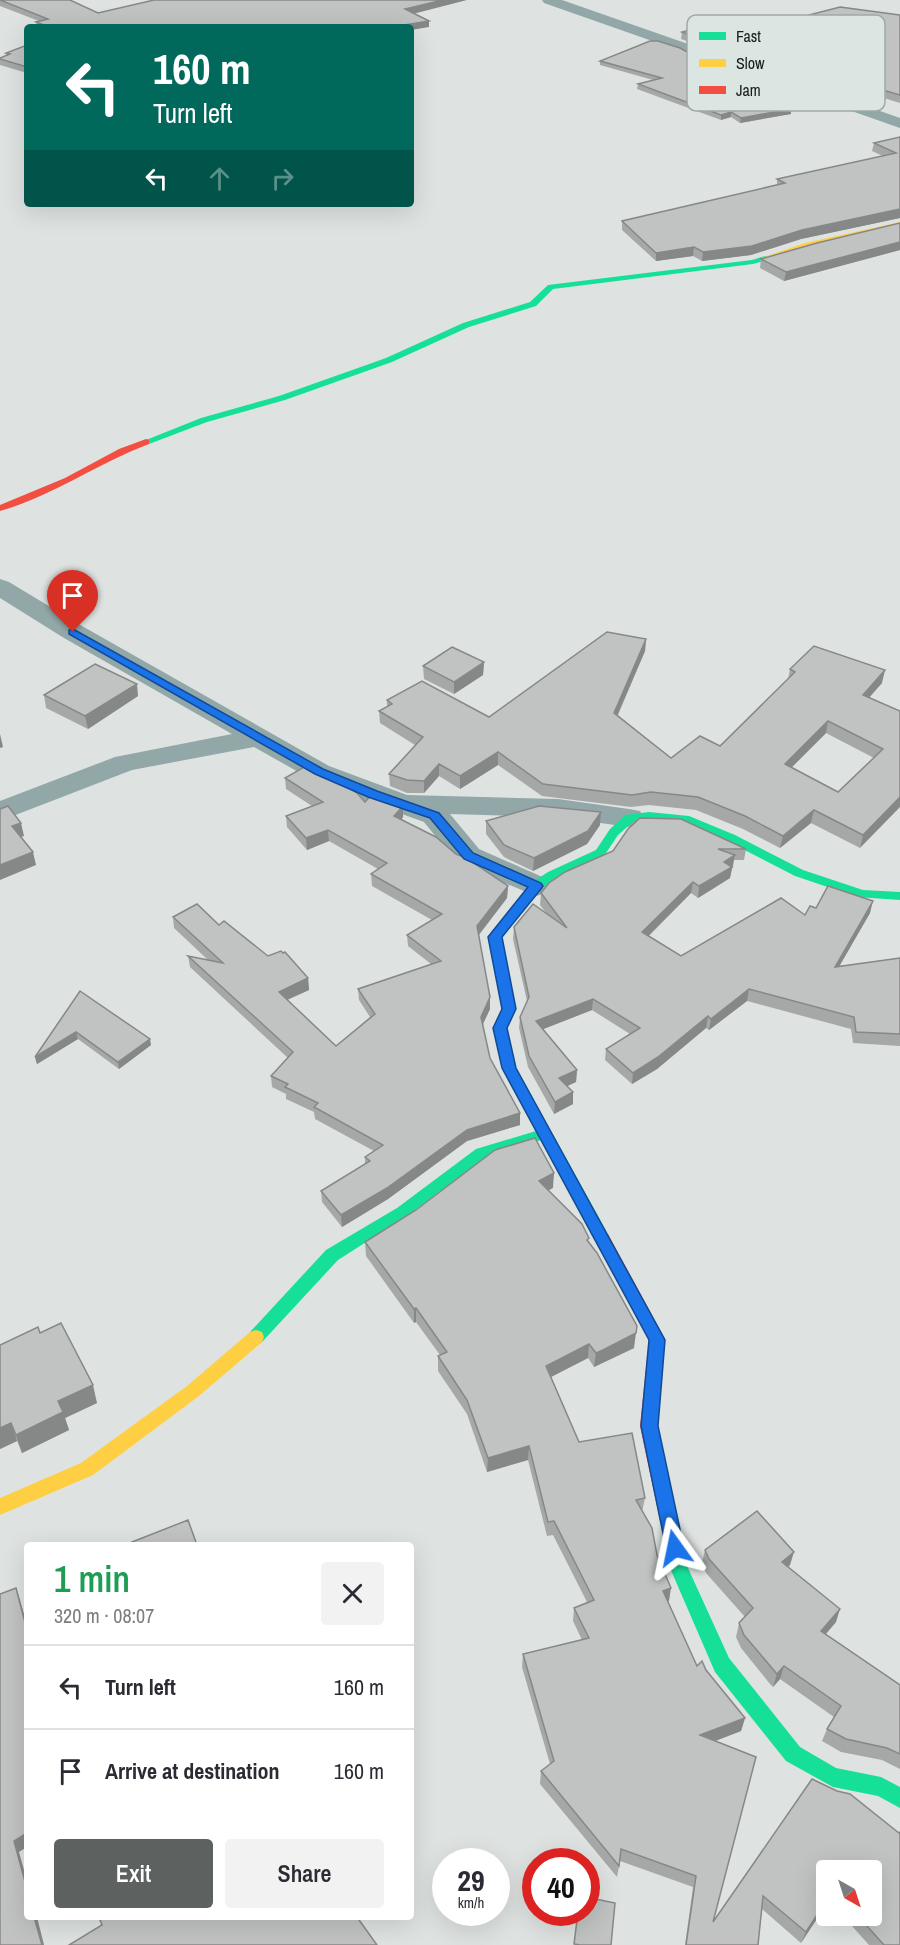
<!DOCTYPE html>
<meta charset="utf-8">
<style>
:root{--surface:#fff;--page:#f2f2f3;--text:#2b2b33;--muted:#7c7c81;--line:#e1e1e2;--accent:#5d6260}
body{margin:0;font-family:"Archivo Narrow",sans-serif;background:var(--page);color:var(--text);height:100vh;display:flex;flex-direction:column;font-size:22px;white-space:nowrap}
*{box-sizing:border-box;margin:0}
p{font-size:20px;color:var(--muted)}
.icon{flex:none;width:33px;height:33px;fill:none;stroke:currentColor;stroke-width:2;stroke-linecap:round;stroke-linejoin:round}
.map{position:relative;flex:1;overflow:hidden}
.sheet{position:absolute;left:24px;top:1542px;width:390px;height:378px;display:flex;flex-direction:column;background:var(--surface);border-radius:6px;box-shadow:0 6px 24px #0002}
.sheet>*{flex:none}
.top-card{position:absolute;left:24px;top:24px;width:390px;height:183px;border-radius:6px;box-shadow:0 6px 24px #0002;background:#00695c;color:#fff;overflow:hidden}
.needle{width:39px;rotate:141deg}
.fabs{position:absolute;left:816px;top:1860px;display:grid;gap:12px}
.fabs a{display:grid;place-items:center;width:66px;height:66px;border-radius:6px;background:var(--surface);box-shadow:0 6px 24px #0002;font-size:30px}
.speed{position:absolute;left:432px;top:1848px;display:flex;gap:12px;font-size:30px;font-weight:700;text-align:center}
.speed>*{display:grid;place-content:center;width:78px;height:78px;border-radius:50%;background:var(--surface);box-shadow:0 6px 24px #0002;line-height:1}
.speed small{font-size:15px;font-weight:400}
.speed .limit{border:9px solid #d22;background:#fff;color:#111}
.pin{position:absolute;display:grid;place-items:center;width:51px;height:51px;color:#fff;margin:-62px -26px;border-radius:50% 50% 50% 0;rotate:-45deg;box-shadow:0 0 6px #0007}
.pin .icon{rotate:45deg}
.me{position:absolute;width:66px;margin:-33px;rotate:348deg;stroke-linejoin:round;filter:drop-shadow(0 0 4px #0008)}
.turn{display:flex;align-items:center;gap:21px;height:126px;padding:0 30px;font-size:27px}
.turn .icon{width:78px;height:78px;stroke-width:2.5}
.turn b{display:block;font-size:42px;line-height:51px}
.lanes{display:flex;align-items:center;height:57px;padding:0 30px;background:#0003;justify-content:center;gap:30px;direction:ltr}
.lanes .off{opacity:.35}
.round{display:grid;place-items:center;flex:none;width:63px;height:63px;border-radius:6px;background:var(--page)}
.headline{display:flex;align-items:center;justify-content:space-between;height:102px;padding:0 30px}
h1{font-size:36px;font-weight:600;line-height:45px;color:#1e9e55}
.cta{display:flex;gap:12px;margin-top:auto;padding:12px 30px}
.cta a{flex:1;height:69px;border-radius:6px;background:var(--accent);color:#fff;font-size:24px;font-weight:600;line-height:69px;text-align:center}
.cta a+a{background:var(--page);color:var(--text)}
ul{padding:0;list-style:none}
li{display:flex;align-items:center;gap:18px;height:84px;padding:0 30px;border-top:2px solid var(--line)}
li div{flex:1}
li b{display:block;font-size:22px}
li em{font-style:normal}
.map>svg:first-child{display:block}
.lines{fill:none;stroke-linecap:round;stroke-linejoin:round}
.street{fill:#92a7a8;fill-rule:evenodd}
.fast{fill:#16e098;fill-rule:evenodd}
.slow{fill:#ffcf43;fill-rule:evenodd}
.jam{fill:#f24e42;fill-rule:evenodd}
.wall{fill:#a5a8a6;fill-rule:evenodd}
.shaded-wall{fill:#868887}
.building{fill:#c0c3c1;stroke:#868887;stroke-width:1.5;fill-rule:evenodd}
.route{fill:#1a73e8;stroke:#114b97;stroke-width:1.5}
.key{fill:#dbe6e2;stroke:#a0a9a6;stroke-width:1.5}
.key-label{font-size:16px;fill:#181c1a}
</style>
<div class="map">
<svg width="900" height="1945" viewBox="0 0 900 1945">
<rect width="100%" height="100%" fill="#dee3e1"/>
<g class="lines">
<g class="street">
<polygon points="542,0 562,0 900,118 900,128 544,3"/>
<polygon points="0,579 9,582 82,626 329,766 407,795 558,799 629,809 640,811 644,818 640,825 629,827 558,817 450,814 479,849 547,879 552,886 547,893 536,896 457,863 424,822 363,800 309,778 254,747 132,770 0,821 0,801 115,757 232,734 64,638 0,598"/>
</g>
<g class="fast">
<polygon points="765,256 768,256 768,260 753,264 553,289 536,306 469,327 392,362 285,400 207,422 149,444 141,442 201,418 279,396 386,358 463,323 530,302 548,285 752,260"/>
<polygon points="649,812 689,816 735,835 803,870 863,890 900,892 900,900 857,897 795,876 727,841 683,823 649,820 633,822 618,835 604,856 556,878 541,889 502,938 516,1009 507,1028 516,1068 608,1234 610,1238 608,1242 602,1244 596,1242 541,1140 486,1157 407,1216 338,1260 262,1342 256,1344 250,1342 248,1337 250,1332 326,1250 397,1208 476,1149 536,1131 502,1068 493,1028 502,1009 488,937 531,883 548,872 596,850 610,829 625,815"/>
<polygon points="672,1527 678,1529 688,1568 729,1658 800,1747 836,1768 881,1777 900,1787 900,1808 878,1796 833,1787 786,1761 715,1672 670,1568 663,1535 666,1529"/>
</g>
<g class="slow">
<polygon points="900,222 900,226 810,247 765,260 761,258 805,243"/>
<polygon points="256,1330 262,1332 264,1337 262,1342 199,1396 93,1475 0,1515 0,1498 81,1463 187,1386 250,1332"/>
</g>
<g class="jam">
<path d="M146,439l3,1v4c-51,19 -96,52 -149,67v-6l65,-27 54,-29z"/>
<polygon points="602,1232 608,1234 665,1339 658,1426 681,1535 678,1541 672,1543 666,1541 663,1535 640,1426 649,1339 594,1238 596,1234"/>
</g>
</g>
<g class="wall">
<polygon points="0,0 98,13 414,13 429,27 37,27 36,22 39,21 0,6"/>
<polygon points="900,15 900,103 868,93 729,56 681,39 682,32 742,27 790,20"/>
<polygon points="27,45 27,73 0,65 0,58 6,55 6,53"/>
<polygon points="600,61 791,114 740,123 731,117 721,120 637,89 638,84 653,80 600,65"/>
<polygon points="900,137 900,218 801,239 751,255 702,261 693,256 656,261 622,230 622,221 777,185 777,179 883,156 872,151 874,143"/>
<polygon points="900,223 900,250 784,281 760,268 761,259"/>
<path d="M646,639l-1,12 -27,64 53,43 49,-12 68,-67 2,-10 92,14 -13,14 31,14 -40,137 -49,-25 -31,25 -37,-19 -47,-19 -47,-5 -18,2 -89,-11 -44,-31 -38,24 -21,-13 -15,17h-17l-17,-7 -1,-12 26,-29 -35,-22 -1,-12 8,-4v-7l102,17zM826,733l48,25 -36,34 -46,-25z"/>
<polygon points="484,662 483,675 454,694 424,679 423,666"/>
<polygon points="44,695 138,696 88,729 46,708"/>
<polygon points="285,778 365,802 403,806 403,817 402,819 508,886 507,898 479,935 490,1009 483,1024 490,1058 520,1125 467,1141 388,1199 342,1227 322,1202 321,1191 365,1164 365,1157 374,1151 315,1119 314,1112 286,1099 286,1094 272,1087 271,1076 288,1058 190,967 188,956 208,960 174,928 173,917 219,925 268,956 308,978 309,990 287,1000 336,1046 370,1017 359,1000 358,989 431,964 408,946 407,935 432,920 372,886 371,874 378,869 329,841 307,850 287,827 286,816 312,806 286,789"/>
<polygon points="601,812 600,825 587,844 533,871 504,857 486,834 486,821"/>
<polygon points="746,849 744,860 734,860 733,867 732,868 730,878 698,898 691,893 649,936 681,956 805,915 816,908 870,913 839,966 900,958 900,1046 853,1043 851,1029 747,1001 709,1030 706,1028 657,1069 632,1084 605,1060 606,1049 630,1034 592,1010 543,1029 577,1070 576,1082 567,1086 573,1104 554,1114 528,1067 519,1028 520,1017 527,1001 513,939 514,927 547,914 540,905 541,893 613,851"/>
<polygon points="80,991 151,1045 119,1069 78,1039 37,1064 35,1057"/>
<polygon points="553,1188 548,1190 589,1242 634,1348 594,1367 588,1358 551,1377 579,1442 645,1498 642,1512 657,1555 669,1601 668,1601 697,1666 706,1670 745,1718 741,1731 715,1741 713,1922 812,1779 900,1945 869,1945 843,1916 872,1916 826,1870 826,1905 801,1943 762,1909 758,1945 685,1945 693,1887 620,1861 617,1877 540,1784 541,1771 550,1764 522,1667 523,1654 582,1640 573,1621 574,1608 587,1602 553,1535 547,1536 528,1460 487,1472 467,1414 438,1371 438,1356 440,1355 416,1322 414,1323 366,1256 365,1242"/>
<polygon points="40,1333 97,1403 65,1418 69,1430 22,1453 17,1441 0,1449 0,1345"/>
<polygon points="705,1550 790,1565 788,1567 836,1622 826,1634 900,1685 900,1769 882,1760 841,1752 822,1741 827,1729 834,1717 780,1679 773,1687 770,1684 741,1648 736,1637 739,1623 745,1617 706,1573 702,1563"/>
</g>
<g class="shaded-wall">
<polygon points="443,0 467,0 405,16 405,9"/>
<polygon points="429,21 429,27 411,30 411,27 392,27"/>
<polygon points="791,109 791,114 740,123 741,118"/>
<polygon points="731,112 731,117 721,120 721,115"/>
<polygon points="900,209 900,218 801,239 751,255 702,261 703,252"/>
<polygon points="900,242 900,250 784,281 786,272"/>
<polygon points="694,247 693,256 656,261 656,253"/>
<polygon points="646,639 645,651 613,725 614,713"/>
<polygon points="484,662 483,675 454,694 454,682"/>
<polygon points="885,670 882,683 861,707 863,695"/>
<polygon points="137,684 138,696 88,729 85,716"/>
<polygon points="828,721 826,733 783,776 785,764"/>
<polygon points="0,734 3,747 0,748"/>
<polygon points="498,752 498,765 460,789 460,776"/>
<polygon points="439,764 439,776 424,793 424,781"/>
<polygon points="900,797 900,807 860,848 863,835"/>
<polygon points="403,806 403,817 395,827 394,816"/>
<polygon points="814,810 811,823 780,848 783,836"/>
<polygon points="601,812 600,825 587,844 533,871 534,858"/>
<polygon points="21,823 24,836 15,839 12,826"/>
<polygon points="328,830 329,841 307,850 306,838"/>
<polygon points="33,852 36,865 0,880 0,865"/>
<polygon points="735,855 730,878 698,898 699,886 724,862"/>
<polygon points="693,882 691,893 641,943 642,932"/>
<polygon points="508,886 507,898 477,937 477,926"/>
<polygon points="873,901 870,913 832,979 835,967"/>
<polygon points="308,978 309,990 280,1003 279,992"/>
<polygon points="749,989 747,1001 709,1030 711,1019"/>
<polygon points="490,997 490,1009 481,1028 481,1017"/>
<polygon points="593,999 592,1010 536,1032 536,1021"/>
<polygon points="708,1016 706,1028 657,1069 632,1084 633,1073"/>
<polygon points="76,1032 78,1039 37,1064 35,1057"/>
<polygon points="150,1039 151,1045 119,1069 118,1062"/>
<polygon points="577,1070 576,1082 559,1090 559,1078"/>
<polygon points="573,1092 573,1104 554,1114 555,1102"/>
<polygon points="520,1113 520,1125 467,1141 388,1199 342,1227 341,1215 467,1130"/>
<polygon points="554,1173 553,1188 538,1196 539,1181"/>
<polygon points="416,1308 416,1322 414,1323 414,1309"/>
<polygon points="636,1333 634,1348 594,1367 596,1353"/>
<polygon points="589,1344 588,1358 545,1380 546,1366"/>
<polygon points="93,1385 97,1403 65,1418 69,1430 22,1453 16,1435 58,1401"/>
<polygon points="11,1423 17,1441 0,1449 0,1428"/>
<polygon points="529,1446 528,1460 487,1472 488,1458"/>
<polygon points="794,1552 790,1565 778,1575 782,1562"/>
<polygon points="16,1588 20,1600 27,1625 27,1630"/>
<polygon points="671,1588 669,1601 661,1604 663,1591"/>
<polygon points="840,1609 836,1622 817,1644 821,1631"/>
<polygon points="784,1666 780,1679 773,1687 777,1674"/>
<polygon points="745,1718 741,1731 697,1748 700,1735"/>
<polygon points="27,1833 27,1847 19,1852 27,1881 27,1889 14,1841"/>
<polygon points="826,1901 826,1905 801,1943 806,1932"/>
<polygon points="34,1917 37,1917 44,1945 42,1945"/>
</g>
<g class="building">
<polygon points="0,0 70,0 98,13 154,0 443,0 405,9 429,21 392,27 49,27 36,22 48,19"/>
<polygon points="840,7 900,15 900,95 869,86 729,48 682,32 722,21 742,27 775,16 790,20"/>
<polygon points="650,41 658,41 680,48 791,109 741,118 731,112 721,115 638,84 662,78 600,61"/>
<polygon points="27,45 27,67 0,59 0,58 10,54 6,53"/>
<polygon points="900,137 900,209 802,230 752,246 703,252 694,247 656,253 622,221 785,183 777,179 896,153 874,143"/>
<polygon points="900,223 900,242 786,272 761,259 817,243"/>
<path d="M607,632l39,7 -32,74 57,45 29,-22 20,10 75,-74 -5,-3 24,-23 71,24 -22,25 37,16v86l-37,38 -49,-25 -31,26 -38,-20 -47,-19 -47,-5 -19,3 -89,-11 -45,-32 -38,24 -21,-12 -15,17 -17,-1 -18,-6 34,-37 -44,-26 13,-7 -5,-4 35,-19 67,36zM828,721l55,28 -45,43 -53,-28z"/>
<polygon points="452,647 484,662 454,682 423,666"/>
<polygon points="95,664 137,684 85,716 44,695"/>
<polygon points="304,767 340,782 357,793 365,802 372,794 403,806 394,816 436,837 456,854 466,858 508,886 477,926 490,997 481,1017 490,1058 520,1113 467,1130 387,1188 341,1215 321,1191 370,1161 365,1157 383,1145 314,1107 318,1103 285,1087 288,1084 271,1076 293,1052 188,956 223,963 173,917 197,904 219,925 224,921 268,956 281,951 283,953 285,952 308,978 279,992 336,1046 375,1014 358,989 441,961 407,935 442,914 371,874 387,863 328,830 306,838 286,816 323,802 285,778"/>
<polygon points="8,806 21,823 12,826 33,852 0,865 0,809"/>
<polygon points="539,806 601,812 588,831 534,858 504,845 486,821"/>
<polygon points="640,818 681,819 746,849 718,849 735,855 724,862 732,867 699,886 693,882 642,932 681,956 781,898 805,915 810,906 816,908 828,886 873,901 835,967 900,958 900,1034 856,1032 854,1017 749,989 711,1019 708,1016 658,1057 633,1073 606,1049 640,1028 593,999 536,1021 577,1070 559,1078 573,1092 555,1102 529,1056 520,1017 529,997 514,927 533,904 567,928 541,893 549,883 565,872 613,851 628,829"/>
<polygon points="80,991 150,1039 118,1062 76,1032 35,1057"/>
<polygon points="535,1138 554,1173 539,1181 582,1224 589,1238 587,1240 597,1253 637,1326 636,1333 603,1350 596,1353 589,1344 546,1366 579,1442 632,1433 645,1498 636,1500 652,1528 657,1555 671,1588 663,1591 697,1666 702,1661 706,1670 745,1718 700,1735 756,1757 713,1922 812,1779 837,1791 850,1794 899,1833 900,1832 900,1945 884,1945 858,1916 872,1916 872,1870 826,1870 826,1901 806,1932 763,1896 758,1945 686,1945 696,1876 621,1849 619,1866 541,1771 554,1761 523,1654 589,1638 574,1608 594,1600 554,1521 548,1522 529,1446 488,1458 467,1400 438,1356 447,1352 416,1308 414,1309 365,1242 416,1210 495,1150"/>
<polygon points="61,1323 93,1385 58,1401 63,1412 16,1435 11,1423 0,1428 0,1345 38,1327 40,1333"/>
<polygon points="757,1511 794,1552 782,1562 840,1609 821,1631 900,1685 900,1754 887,1748 846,1739 827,1729 841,1706 784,1666 777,1674 744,1635 739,1623 753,1608 709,1559 705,1550"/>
<polygon points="188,1520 197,1545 133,1545 132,1542"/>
<polygon points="16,1588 27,1630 27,1833 14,1841 27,1889 27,1917 34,1917 42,1945 0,1945 0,1594"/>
<polygon points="586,1897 615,1903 611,1945 580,1945 574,1944 578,1912 586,1912"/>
<polygon points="106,1917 357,1917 377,1945 69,1945 102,1925 100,1920"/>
</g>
<polygon class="route" points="73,629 323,769 377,791 439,813 473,853 541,883 543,886 541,889 502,937 516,1009 507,1028 516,1068 665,1340 658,1426 684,1548 681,1554 675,1556 669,1554 666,1548 641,1426 649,1340 502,1068 493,1028 502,1009 488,937 528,887 464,859 430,818 368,797 315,774 69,634 69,630"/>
<rect x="687" y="15" width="198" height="96" rx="9" class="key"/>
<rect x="699" y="32" width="27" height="8" fill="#16e098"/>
<rect x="699" y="59" width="27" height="8" fill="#ffcf43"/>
<rect x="699" y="86" width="27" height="8" fill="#f24e42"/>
<g class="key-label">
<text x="736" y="42">Fast</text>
<text x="736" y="69">Slow</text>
<text x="736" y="96">Jam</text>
</g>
</svg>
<div class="fabs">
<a><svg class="needle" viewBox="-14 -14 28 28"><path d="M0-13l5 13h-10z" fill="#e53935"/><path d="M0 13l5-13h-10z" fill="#7c7c81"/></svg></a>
</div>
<div class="speed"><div>29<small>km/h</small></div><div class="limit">40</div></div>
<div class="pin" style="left:73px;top:632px;background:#d93025"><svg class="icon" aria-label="arrive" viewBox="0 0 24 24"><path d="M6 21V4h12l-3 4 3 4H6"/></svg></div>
<svg class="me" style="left:675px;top:1548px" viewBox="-20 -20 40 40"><path d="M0-17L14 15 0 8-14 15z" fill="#1a73e8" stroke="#fff" stroke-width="4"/></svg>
<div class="top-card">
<div class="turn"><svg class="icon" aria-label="left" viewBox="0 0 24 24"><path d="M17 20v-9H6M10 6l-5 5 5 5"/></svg><div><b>160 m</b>Turn left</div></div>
<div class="lanes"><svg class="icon" aria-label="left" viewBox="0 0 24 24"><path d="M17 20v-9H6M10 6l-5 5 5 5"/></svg><svg class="icon off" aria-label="ahead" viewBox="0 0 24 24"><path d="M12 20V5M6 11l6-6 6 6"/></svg><svg class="icon off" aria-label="right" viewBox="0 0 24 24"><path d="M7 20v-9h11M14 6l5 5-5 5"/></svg></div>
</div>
<section class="sheet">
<div class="headline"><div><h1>1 min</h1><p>320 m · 08:07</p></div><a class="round"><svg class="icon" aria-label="close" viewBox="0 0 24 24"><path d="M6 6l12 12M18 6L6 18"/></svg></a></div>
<ul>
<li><svg class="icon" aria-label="left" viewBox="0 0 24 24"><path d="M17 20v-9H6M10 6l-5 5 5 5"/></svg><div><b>Turn left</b></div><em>160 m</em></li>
<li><svg class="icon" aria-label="arrive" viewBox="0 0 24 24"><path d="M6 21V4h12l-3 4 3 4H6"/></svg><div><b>Arrive at destination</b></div><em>160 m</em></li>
</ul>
<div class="cta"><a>Exit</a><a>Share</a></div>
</section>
</div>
